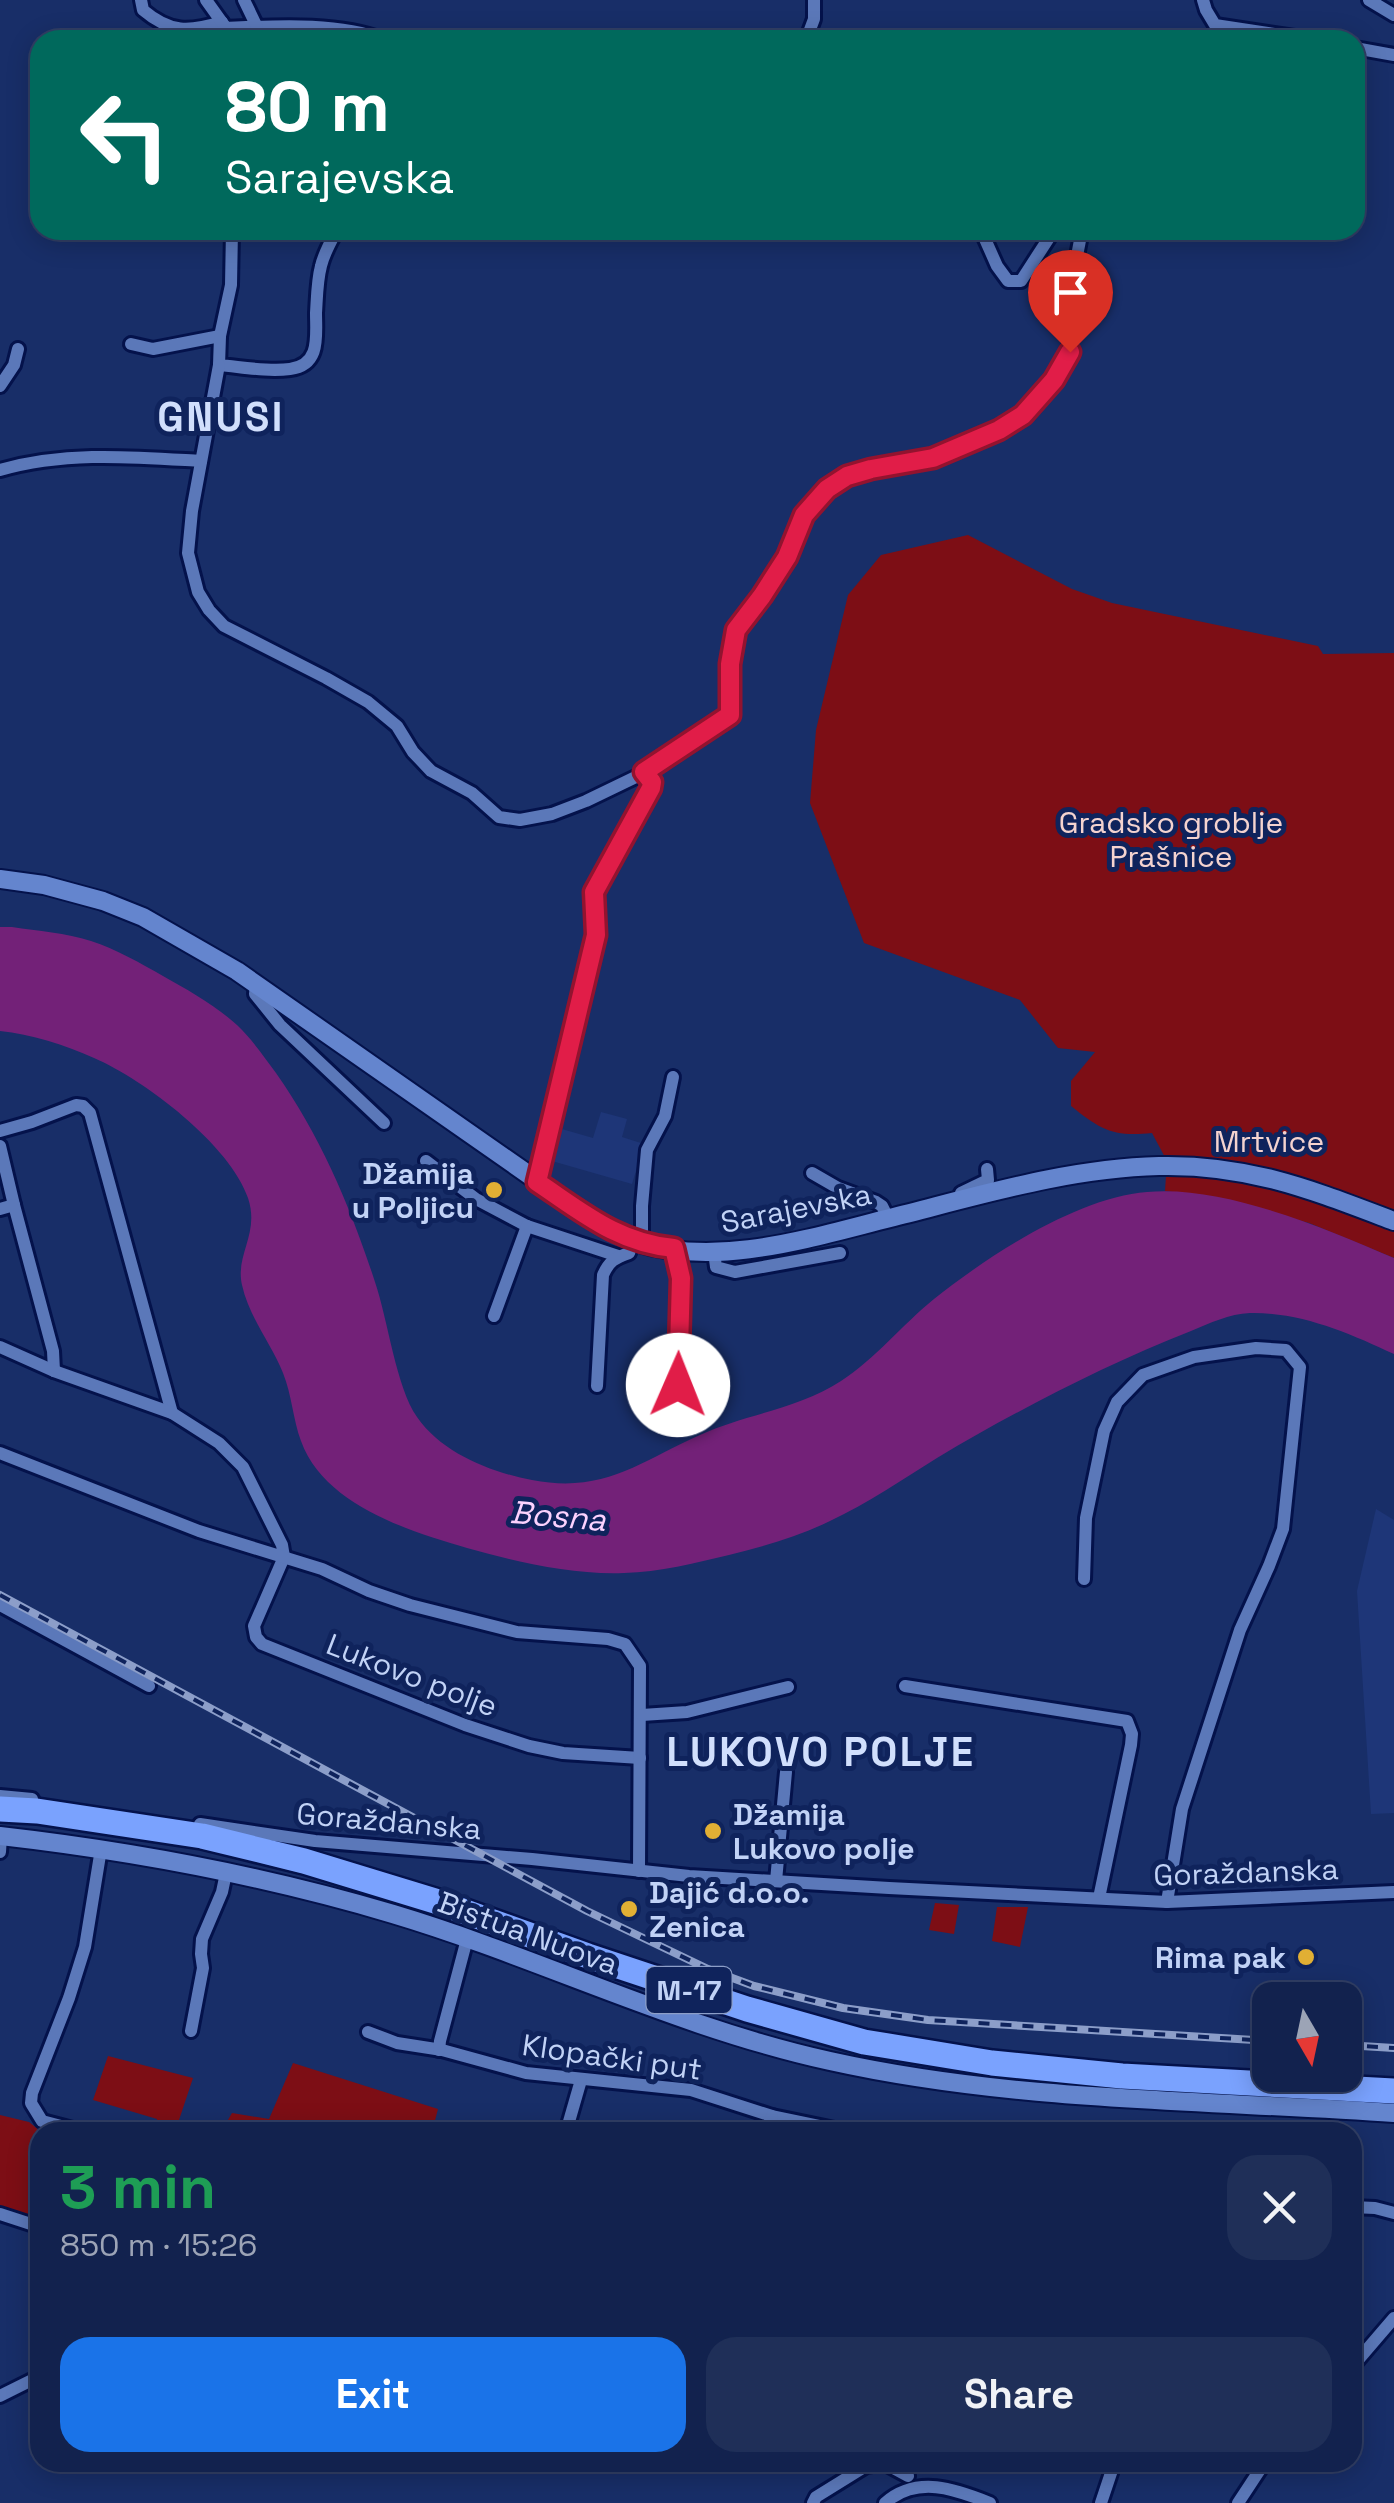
<!DOCTYPE html>
<meta charset="utf-8">
<style>
:root{--surface:#12224e;--page:#1f2f58;--text:#f1f3f6;--muted:#9ca4b6;--line:#313f66;--accent:#1a73e8}
body{margin:0;font-family:"Space Grotesk",sans-serif;background:var(--page);color:var(--text);height:100vh;display:flex;flex-direction:column;font-size:38px;white-space:nowrap}
*{box-sizing:border-box;margin:0}
p{font-size:32px;color:var(--muted)}
.icon{flex:none;width:55px;height:55px;fill:none;stroke:currentColor;stroke-width:2;stroke-linecap:round;stroke-linejoin:round}
.map{position:relative;flex:1;overflow:hidden}
.sheet{position:absolute;left:30px;top:2122px;width:1332px;height:350px;display:flex;flex-direction:column;background:var(--surface);border-radius:30px;box-shadow:0 5px 25px #0003,0 0 0 2px var(--line)}
.sheet>*{flex:none}
.hud{position:absolute;left:30px;top:30px;width:1335px;height:210px;border-radius:30px;box-shadow:0 5px 25px #0003,0 0 0 2px var(--line);background:#00695c;color:#fff;overflow:hidden}
.needle{width:65px;rotate:171deg}
.buttons{position:absolute;left:1252px;top:1982px;display:grid;gap:20px}
.buttons a{display:grid;place-items:center;width:110px;height:110px;border-radius:20px;background:var(--surface);box-shadow:0 5px 25px #0003,0 0 0 2px var(--line);font-size:50px}
.pin{position:absolute;display:grid;place-items:center;width:85px;height:85px;color:#fff;margin:-102px -42px;border-radius:50% 50% 50% 0;rotate:-45deg;box-shadow:0 0 10px #0007}
.pin .icon{rotate:45deg}
.me{position:absolute;width:110px;margin:-55px;rotate:1deg;stroke-linejoin:round;filter:drop-shadow(0 0 8px #0008)}
.turn{display:flex;align-items:center;gap:35px;height:210px;padding:0 30px;font-size:45px}
.turn .icon{width:130px;height:130px;stroke-width:2.5}
.turn b{display:block;font-size:70px;line-height:85px}
.round{display:grid;place-items:center;flex:none;width:105px;height:105px;border-radius:30px;background:var(--page)}
.overview{display:flex;align-items:center;justify-content:space-between;height:170px;padding:0 30px}
h1{font-size:60px;font-weight:800;line-height:75px;color:#1e9e55}
.action{display:flex;gap:20px;margin-top:auto;padding:20px 30px}
.action a{flex:1;height:115px;border-radius:30px;background:var(--accent);color:#fff;font-size:40px;font-weight:800;line-height:115px;text-align:center}
.action a+a{background:var(--page);color:var(--text)}
.map>svg:first-child{display:block}
.built{fill:#1e3678}
.green{fill:#7d0e15}
.water{fill:#732178}
.lines{fill:none;stroke-linecap:round;stroke-linejoin:round}
.street-casing{stroke:#04124b;stroke-width:18}
.secondary-casing{stroke:#04124b;stroke-width:22}
.highway-casing{stroke:#04124b;stroke-width:30}
.street{stroke:#5b78b9;stroke-width:12}
.secondary{stroke:#6485ce;stroke-width:18}
.highway{stroke:#7aa2fe;stroke-width:25}
.rail-casing{stroke:#8c9ec9;stroke-width:8}
.rail{stroke:#0f235c;stroke-width:4;stroke-dasharray:11;stroke-linecap:butt}
.route-casing{stroke:#92132f;stroke-width:25}
.route{stroke:#e11d48;stroke-width:18}
.poi-dot{fill:#e1af34;stroke:#0f235c;stroke-width:4}
.labels{text-anchor:middle;dominant-baseline:central;stroke-width:10;stroke-linejoin:round;paint-order:stroke}
.shield{fill:#0f235c;stroke:#8c9ec8;stroke-width:2.5}
.shield-label{font-size:28px;font-weight:bold;fill:#c1d2f6}
.park-label{font-size:30px;fill:#f4d3cf;stroke:#0f235c}
.poi-label{font-size:30px;font-weight:bold;fill:#c1d2f6;stroke:#0f235c;text-anchor:end}
.street-label{font-size:30px;fill:#c1d2f6;stroke:#0f235c}
.water-label{font-size:32px;font-style:italic;fill:#fcd2fe;stroke:#0f235c}
.district-label{font-size:40px;font-weight:bold;letter-spacing:2.5px;fill:#d1dffc;stroke:#0f235c}
</style>
<div class="map">
<svg width="1394" height="2503" viewBox="0 0 1394 2503">
<rect width="100%" height="100%" fill="#182e68"/>
<g class="built">
<polygon points="601,1112 627,1119 622,1137 644,1144 632,1184 545,1159 555,1127 593,1138"/>
<polygon points="1376,1509 1394,1520 1394,1813 1371,1814 1357,1591"/>
</g>
<g class="green">
<path d="M968,535l104,54 40,14 206,43 5,8 71,-1v605l-85,-35 -97,-26 -47,-6 2,-30 -15,-28c-39,4 -51,-3 -81,-27v-25l24,-29 -37,-4 -38,-48 -156,-57 -54,-140 6,-73 32,-135 33,-40z"/>
<polygon points="935,1903 959,1905 954,1934 929,1930"/>
<polygon points="997,1907 1028,1907 1020,1947 992,1941"/>
<polygon points="108,2056 193,2078 178,2123 199,2132 155,2132 157,2119 93,2100"/>
<polygon points="293,2063 438,2109 432,2132 221,2132 232,2113 269,2119"/>
<polygon points="0,2115 29,2122 39,2130 48,2132 40,2132 40,2228 0,2212"/>
</g>
<path class="water" d="M0,927h12c26,4 54,6 79,14 25,8 49,22 72,35 25,14 52,29 74,49 15,14 27,32 39,48 45,64 75,135 99,209 13,38 21,105 42,135 25,36 73,55 115,63 72,14 107,-18 168,-45 45,-21 99,-26 141,-54 34,-22 61,-56 93,-82 54,-43 144,-102 213,-107 77,-7 177,36 247,66v96c-45,-21 -93,-42 -144,-41 -21,1 -40,10 -59,18 -31,12 -60,25 -90,39 -56,27 -111,56 -164,88 -35,22 -69,45 -107,63 -32,16 -66,25 -101,34 -34,8 -69,17 -105,18 -52,2 -107,-11 -157,-25 -58,-17 -143,-43 -166,-107 -8,-21 -9,-46 -18,-68 -12,-30 -34,-56 -41,-88 -7,-31 18,-51 6,-87 -18,-53 -103,-118 -154,-140 -29,-13 -63,-24 -94,-27z"/>
<g class="lines">
<defs>
<g id="street">
<path d="M141,0l2,10c27,23 46,22 79,12"/>
<path d="M206,0l20,28c50,-2 112,-6 158,12"/>
<polyline points="244,0 257,27"/>
<polyline points="1203,0 1206,10 1215,25 1315,40"/>
<polyline points="1369,0 1394,15"/>
<polyline points="686,40 752,37 798,38 808,35 814,19 814,0"/>
<polyline points="1355,48 1394,55"/>
<path d="M232,230l-1,55 -11,51 -1,29c23,2 48,7 71,4 31,-4 26,-33 26,-56 1,-15 1,-32 5,-47 3,-13 10,-25 16,-36"/>
<polyline points="981,230 997,266 1008,281 1021,281 1054,230"/>
<polyline points="131,344 153,349 220,336"/>
<polyline points="219,365 192,511 188,553 198,592 209,610 224,626 326,678 368,702 397,726 413,752 431,771 472,793 499,817 520,820 552,814 586,801 644,773 651,782 651,788 595,891 597,935 537,1181"/>
<polyline points="0,386 14,365 18,349"/>
<path d="M0,470c66,-19 133,-13 201,-9"/>
<polyline points="644,773 730,715 730,663 737,630 763,597 787,557 803,515 827,489 847,476 871,469 933,458 999,430 1023,415 1054,380 1070,352 1068,311 1070,292 1082,230"/>
<polyline points="256,983 255,994 280,1025 384,1123"/>
<polyline points="0,1131 32,1122 76,1105 83,1106 90,1113 172,1413"/>
<polyline points="0,1146 14,1205"/>
<polyline points="426,1161 476,1199 527,1226 618,1256"/>
<polyline points="812,1173 838,1188 876,1202 882,1206 888,1218"/>
<polyline points="961,1193 988,1180 987,1169"/>
<polyline points="0,1209 14,1205 53,1351 54,1371"/>
<polyline points="642,1243 642,1206 647,1150 665,1116 673,1077"/>
<polyline points="674,1248 681,1279 678,1385"/>
<polyline points="714,1252 716,1267 735,1272 840,1253"/>
<polyline points="494,1316 527,1226"/>
<polyline points="0,1347 54,1371 172,1413 219,1443 243,1467 282,1545 284,1557 254,1626 256,1637 262,1644 465,1725 529,1746 563,1753 640,1758"/>
<path d="M597,1386l6,-111c6,-14 12,-17 26,-22l4,-12"/>
<polyline points="0,1453 199,1531 322,1569 369,1591 410,1605 517,1632 608,1639 625,1644 640,1666 639,1871"/>
<polyline points="1084,1579 1086,1518 1104,1431 1117,1402 1143,1375 1194,1357 1256,1348 1286,1350 1300,1367 1283,1529 1269,1566 1240,1630 1182,1809 1167,1902"/>
<polyline points="0,1605 149,1686"/>
<polyline points="905,1686 1127,1721 1132,1734 1131,1745 1099,1898"/>
<polyline points="642,1715 687,1712 788,1687"/>
<polyline points="0,1796 32,1799"/>
<polyline points="200,1824 315,1841 532,1859 689,1876 889,1888 1167,1902 1394,1892"/>
<polyline points="0,1852 1,1836"/>
<polyline points="776,1881 786,1772"/>
<polyline points="191,2031 203,1968 201,1954 202,1939 222,1892 226,1873"/>
<polyline points="368,2032 397,2043 442,2050 526,2073 691,2090 772,2116 849,2132"/>
<polyline points="439,2050 440,2041 467,1939"/>
<polyline points="84,2132 42,2121 31,2103 32,2093 69,1998 85,1947 101,1849"/>
<polyline points="566,2132 581,2080"/>
<polyline points="766,2132 772,2116"/>
<polyline points="1352,2207 1375,2208 1394,2213"/>
<polyline points="0,2214 40,2227"/>
<polyline points="1352,2367 1394,2318"/>
<polyline points="0,2396 40,2376"/>
<polyline points="813,2503 816,2497 866,2466 884,2463 908,2476"/>
<path d="M885,2503c32,-28 70,-14 105,0"/>
<polyline points="1101,2503 1112,2470 1107,2462"/>
<polyline points="1238,2503 1265,2462"/>
</g>
<g id="secondary">
<path d="M0,879l44,6 59,16 40,16 94,54 358,250c13,7 27,16 41,21 81,26 174,-4 254,-24 88,-22 178,-50 269,-52 90,-2 153,24 235,55"/>
<path d="M0,1836c132,15 265,40 393,78 147,44 286,114 437,147 184,41 376,39 564,52"/>
</g>
<polyline id="highway" points="0,1809 37,1811 202,1836 304,1861 435,1901 588,1956 747,2009 864,2042 992,2063 1122,2076 1394,2091"/>
</defs>
<use href="#street" class="street-casing"/>
<use href="#secondary" class="secondary-casing"/>
<use href="#highway" class="highway-casing"/>
<use href="#street" class="street"/>
<use href="#secondary" class="secondary"/>
<use href="#highway" class="highway"/>
<defs>
<g id="rail">
<polyline points="0,1595 587,1911 708,1969 754,1986 843,2008 928,2020 1270,2041"/>
<polyline points="1345,2045 1394,2048"/>
</g>
</defs>
<use href="#rail" class="rail-casing"/>
<use href="#rail" class="rail"/>
</g>
<g class="lines">
<defs>
<path id="route" d="M678,1385l3,-107 -7,-30c-56,-5 -92,-36 -137,-66l59,-247 -2,-43 57,-104 1,-6 -8,-10 86,-57v-51l6,-34 26,-34 25,-39 17,-42 23,-26 20,-13 24,-7 62,-11 66,-28 24,-15 31,-35 16,-28"/>
</defs>
<use href="#route" class="route-casing"/>
<use href="#route" class="route"/>
</g>
<g class="poi-dot">
<circle cx="494" cy="1190" r="10"/>
<circle cx="713" cy="1831" r="10"/>
<circle cx="629" cy="1909" r="10"/>
<circle cx="1306" cy="1957" r="10"/>
</g>
<g class="labels">
<rect class="shield" x="646.5" y="1967" width="85" height="46" rx="8"/>
<g class="shield-label">
<text x="689" y="1990">M-17</text>
</g>
<g class="park-label">
<text x="1171" y="822">Gradsko groblje<tspan x="1171" dy="34">Prašnice</tspan></text>
<text x="1269" y="1141">Mrtvice</text>
</g>
<g class="poi-label">
<text x="474" y="1173">Džamija<tspan x="474" dy="34">u Poljicu</tspan></text>
<text x="733" y="1814" text-anchor="start">Džamija<tspan x="733" dy="34">Lukovo polje</tspan></text>
<text x="649" y="1892" text-anchor="start">Dajić d.o.o.<tspan x="649" dy="34">Zenica</tspan></text>
<text x="1286" y="1957">Rima pak</text>
</g>
<g class="street-label">
<text transform="translate(796 1208) rotate(-11)">Sarajevska</text>
<text transform="translate(412 1675) rotate(21)">Lukovo polje</text>
<text transform="translate(389 1821) rotate(5)">Goraždanska</text>
<text transform="translate(1246 1872) rotate(-2)">Goraždanska</text>
<text transform="translate(528 1933) rotate(20)">Bistua Nuova</text>
<text transform="translate(612 2057) rotate(8)">Klopački put</text>
</g>
<g class="water-label">
<text transform="translate(558 1516) rotate(5)">Bosna</text>
</g>
<g class="district-label">
<text x="221" y="417">GNUSI</text>
<text x="821" y="1752">LUKOVO POLJE</text>
</g>
</g>
</svg>
<div class="buttons">
<a><svg class="needle" viewBox="-14 -14 28 28"><path d="M0-13l5 13h-10z" fill="#e53935"/><path d="M0 13l5-13h-10z" fill="#9ca4b6"/></svg></a>
</div>
<div class="pin" style="left:1070px;top:352px;background:#d93025"><svg class="icon" aria-label="arrive" viewBox="0 0 24 24"><path d="M6 21V4h12l-3 4 3 4H6"/></svg></div>
<svg class="me" style="left:678px;top:1385px" viewBox="-20 -20 40 40"><circle r="19" fill="#fff"/><path d="M0-13L10 11 0 6-10 11z" fill="#e11d48"/></svg>
<div class="hud">
<div class="turn"><svg class="icon" aria-label="left" viewBox="0 0 24 24"><path d="M17 20v-9H6M10 6l-5 5 5 5"/></svg><div><b>80 m</b>Sarajevska</div></div>
</div>
<section class="sheet">
<div class="overview"><div><h1>3 min</h1><p>850 m · 15:26</p></div><a class="round"><svg class="icon" aria-label="close" viewBox="0 0 24 24"><path d="M6 6l12 12M18 6L6 18"/></svg></a></div>
<div class="action"><a>Exit</a><a>Share</a></div>
</section>
</div>
